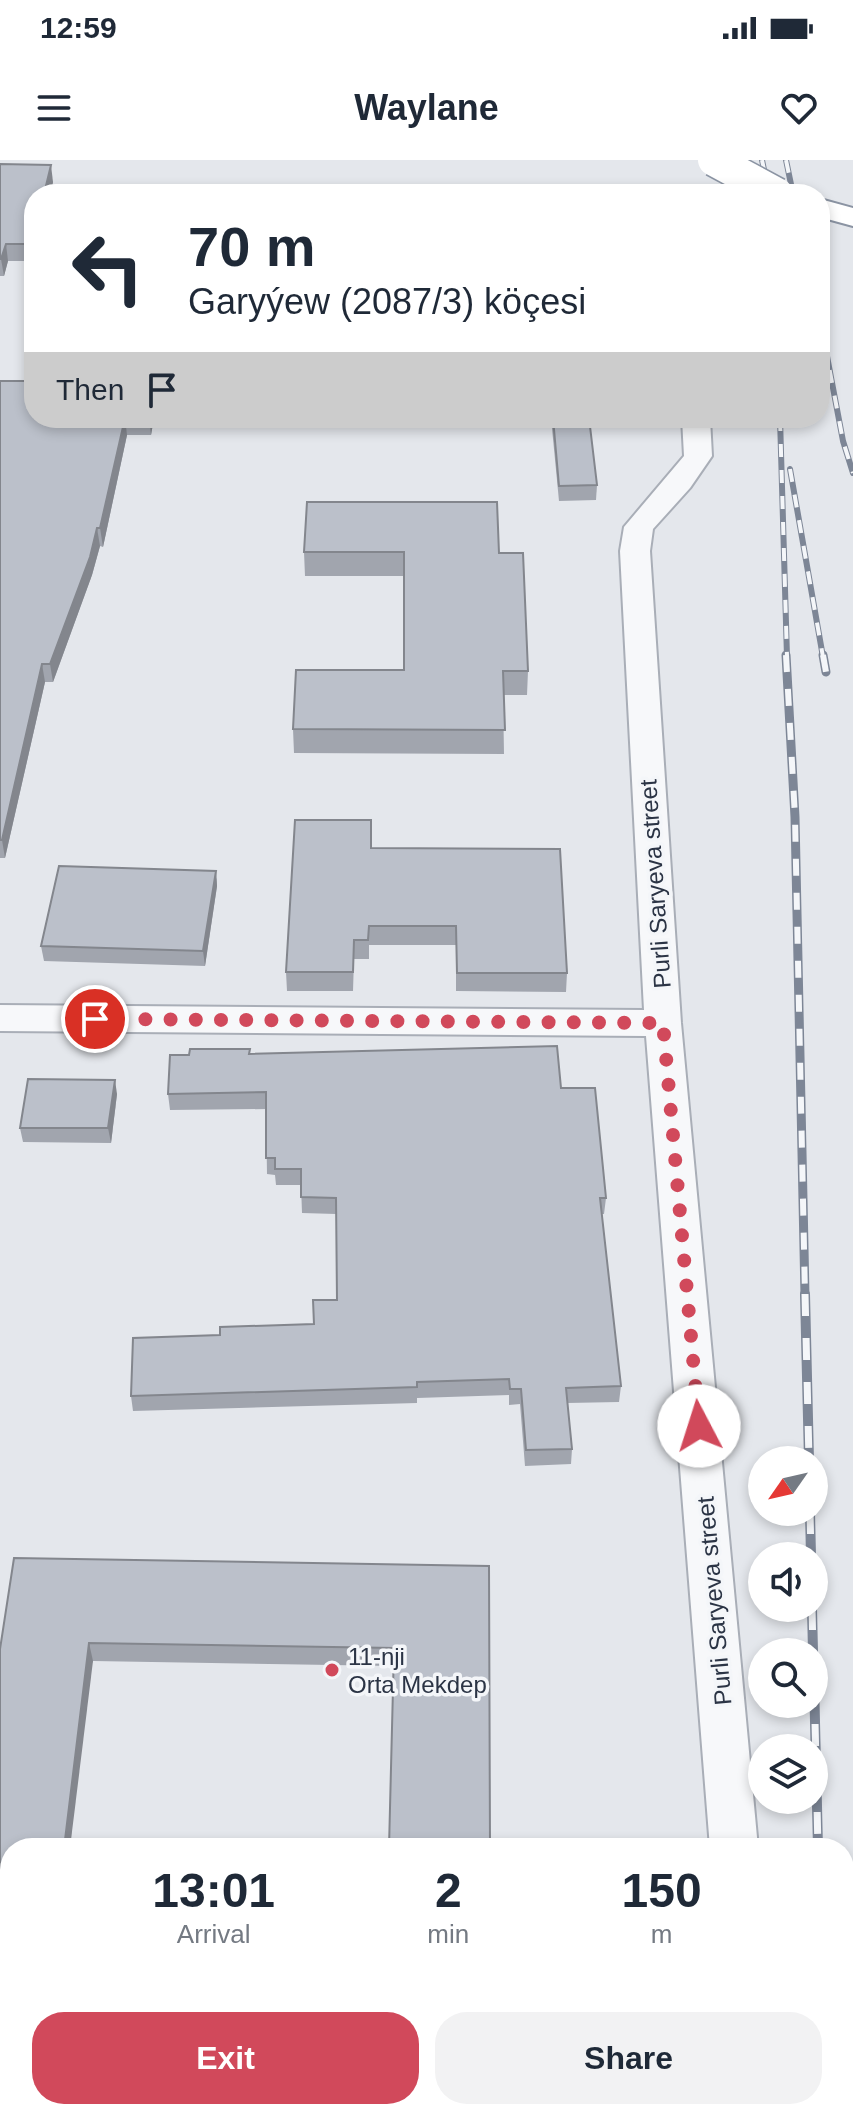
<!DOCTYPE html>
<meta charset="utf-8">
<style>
:root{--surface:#fff;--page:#f2f2f3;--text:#1f2937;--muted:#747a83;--accent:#d1495b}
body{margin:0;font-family:Arial,sans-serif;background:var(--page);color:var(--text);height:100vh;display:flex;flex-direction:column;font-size:30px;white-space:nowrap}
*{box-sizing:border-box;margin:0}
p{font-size:26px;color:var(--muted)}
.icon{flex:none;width:44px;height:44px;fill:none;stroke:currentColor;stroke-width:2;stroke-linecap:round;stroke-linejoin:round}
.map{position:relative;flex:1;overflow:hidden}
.sheet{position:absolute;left:0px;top:1678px;width:854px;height:282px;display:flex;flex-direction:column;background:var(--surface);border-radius:32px 32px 0 0;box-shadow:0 4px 12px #0003}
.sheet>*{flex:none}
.hud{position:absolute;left:24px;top:24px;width:806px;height:244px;border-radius:32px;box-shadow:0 4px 12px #0003;background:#fff;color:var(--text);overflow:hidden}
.needle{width:52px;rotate:236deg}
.tools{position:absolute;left:748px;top:1286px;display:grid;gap:16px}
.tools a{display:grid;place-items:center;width:80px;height:80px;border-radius:50%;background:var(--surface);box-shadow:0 4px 12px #0003;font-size:40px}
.pin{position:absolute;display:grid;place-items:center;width:68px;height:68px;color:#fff;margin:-34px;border:4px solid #fff;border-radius:50%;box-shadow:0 2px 8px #0007}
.me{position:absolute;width:88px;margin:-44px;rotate:355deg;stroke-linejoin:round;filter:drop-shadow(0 0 6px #0008)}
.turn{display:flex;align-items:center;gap:28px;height:168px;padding:0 32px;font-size:36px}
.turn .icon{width:104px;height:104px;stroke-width:2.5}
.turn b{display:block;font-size:56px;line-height:68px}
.then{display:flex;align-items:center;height:76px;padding:0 32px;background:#0003;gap:16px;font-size:30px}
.eta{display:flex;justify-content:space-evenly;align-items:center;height:136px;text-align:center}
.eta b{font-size:48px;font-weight:700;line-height:56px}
.button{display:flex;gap:16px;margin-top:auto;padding:16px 32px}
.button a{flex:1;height:92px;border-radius:32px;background:var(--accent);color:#fff;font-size:32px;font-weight:700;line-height:92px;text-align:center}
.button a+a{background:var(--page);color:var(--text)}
.status{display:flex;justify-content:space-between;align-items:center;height:56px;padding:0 40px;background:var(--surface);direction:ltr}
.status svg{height:22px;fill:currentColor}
header{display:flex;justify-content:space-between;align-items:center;height:104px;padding:0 32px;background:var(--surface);font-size:36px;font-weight:700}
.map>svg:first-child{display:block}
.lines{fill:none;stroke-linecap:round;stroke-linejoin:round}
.minor-casing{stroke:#a9aeb7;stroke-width:4}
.trunk-casing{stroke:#8b94a3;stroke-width:4}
.minor{fill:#f7f8fa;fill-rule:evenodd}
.trunk{fill:#fff;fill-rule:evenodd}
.rail-far2-casing{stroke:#7d8696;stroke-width:6}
.rail-far1-casing{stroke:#7d8696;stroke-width:9}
.rail-casing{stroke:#7d8696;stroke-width:10}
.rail-far2{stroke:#f4f6f9;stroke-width:4;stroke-dasharray:13;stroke-linecap:butt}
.rail-far1{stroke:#f4f6f9;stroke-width:6;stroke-dasharray:17;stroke-linecap:butt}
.rail{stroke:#f4f6f9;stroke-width:7;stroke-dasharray:22;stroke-linecap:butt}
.trunk-bridge-casing{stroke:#8b94a3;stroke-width:35;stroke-linecap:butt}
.trunk-bridge{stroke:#fff;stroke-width:32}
.wall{fill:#a1a5ae}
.shaded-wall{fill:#83868d}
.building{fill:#bbc0ca;stroke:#83868d;stroke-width:2}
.route{stroke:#d1495b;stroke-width:14;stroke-dasharray:0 25.2}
.poi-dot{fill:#d1495b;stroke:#f4f6f9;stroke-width:3}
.labels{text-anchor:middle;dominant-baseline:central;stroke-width:7;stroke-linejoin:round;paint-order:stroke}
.street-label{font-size:24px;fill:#2b3445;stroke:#f4f6f9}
.poi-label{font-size:24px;fill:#2b3445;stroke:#f4f6f9;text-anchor:start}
</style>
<div class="status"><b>12:59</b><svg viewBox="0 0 49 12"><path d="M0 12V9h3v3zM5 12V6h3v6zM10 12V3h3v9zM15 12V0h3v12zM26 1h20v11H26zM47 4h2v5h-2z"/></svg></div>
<header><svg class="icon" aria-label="menu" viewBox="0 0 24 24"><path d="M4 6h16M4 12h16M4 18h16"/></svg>Waylane<svg class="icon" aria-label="heart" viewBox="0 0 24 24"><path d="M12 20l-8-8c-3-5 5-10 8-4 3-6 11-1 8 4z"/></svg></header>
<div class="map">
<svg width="853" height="1959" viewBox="0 0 853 1959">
<rect width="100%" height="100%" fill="#e4e7ec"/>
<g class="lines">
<defs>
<g id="minor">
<polygon points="682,258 710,258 712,296 690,328 653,369 650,391 681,863 758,1688 710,1688 646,876 0,871 0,845 644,850 620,391 624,367 684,296"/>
<polygon points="683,1950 735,1950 733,1959 681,1959"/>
</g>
<polygon id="trunk" points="820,39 853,48 853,66 820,57"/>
</defs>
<use href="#minor" class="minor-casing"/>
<use href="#trunk" class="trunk-casing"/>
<use href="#minor" class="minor"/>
<use href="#trunk" class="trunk"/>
<defs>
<g id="rail-far2">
<polyline points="736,0 742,34"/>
<polyline points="762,0 769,34"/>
<polyline points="786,0 793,34"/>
<polyline points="820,159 843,281 853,313"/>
<polyline points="780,258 787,497"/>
<polyline points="790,309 823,497"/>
</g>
<g id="rail-far1">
<polyline points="786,495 795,657 805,1136"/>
<polyline points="823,495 826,512"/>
</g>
<g id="rail">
<polyline points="805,1134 809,1300"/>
<polyline points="810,1352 811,1396"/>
<polyline points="812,1448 813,1492"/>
<polyline points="814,1520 818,1688"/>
<polyline points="824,1950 824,1959"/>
</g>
</defs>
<use href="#rail-far2" class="rail-far2-casing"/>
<use href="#rail-far1" class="rail-far1-casing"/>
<use href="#rail" class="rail-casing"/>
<use href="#rail-far2" class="rail-far2"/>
<use href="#rail-far1" class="rail-far1"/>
<use href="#rail" class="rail"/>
<defs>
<polyline id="trunk-bridge" points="714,0 777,34"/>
</defs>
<use href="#trunk-bridge" class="trunk-bridge-casing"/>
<use href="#trunk-bridge" class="trunk-bridge"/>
</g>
<g class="wall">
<polygon points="0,4 53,22 34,101 8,101 4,116 0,116"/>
<polygon points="0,221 34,258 154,258 151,275 127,275 103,387 100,386 92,415 53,522 45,522 5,698 0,698"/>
<polygon points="551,258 589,258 597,325 596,340 559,341"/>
<polygon points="304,392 499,393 528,511 527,535 503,535 504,594 294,593 293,569 404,510 404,416 305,416"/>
<polygon points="372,688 567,813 566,832 456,831 456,785 369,785 369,799 354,799 353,831 287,831 286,812"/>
<polygon points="216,711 217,726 205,806 44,801 41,786"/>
<polygon points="250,894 561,928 606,1038 604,1054 602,1054 621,1226 619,1242 567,1243 572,1289 571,1304 525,1306 520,1244 509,1245 509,1235 417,1238 417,1243 133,1251 131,1236 220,1175 314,1164 337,1140 336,1054 302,1053 301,1025 276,1025 275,1015 267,1014 266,949 170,950 168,934"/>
<polygon points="117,934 111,983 23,982 20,968"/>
<polygon points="489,1406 394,1506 93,1501 10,1688 10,1768 0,1768 0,1489"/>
</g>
<g class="shaded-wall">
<polygon points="51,5 53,22 50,34 44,34"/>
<polygon points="34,74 34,101 32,84"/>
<polygon points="6,84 8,101 4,116 1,99"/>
<polygon points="125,258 127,275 103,387 100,368"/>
<polygon points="149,258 154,258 151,275"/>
<polygon points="97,368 100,386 92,415 53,522 50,504"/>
<polygon points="42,504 45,522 5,698 2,680"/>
<polygon points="216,711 217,726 205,806 203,791"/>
<polygon points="115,920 117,934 111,983 108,968"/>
<polygon points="89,1483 93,1501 70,1688 64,1688"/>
</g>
<g class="building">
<polygon points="0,4 51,5 44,34 34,34 34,74 32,84 6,84 1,99 0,99"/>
<polygon points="0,221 34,221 34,258 125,258 100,368 97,368 90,397 50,504 42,504 2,680 0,680"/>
<polygon points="553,258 589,258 597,325 559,326"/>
<polygon points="307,342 497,342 499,393 523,393 528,511 503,511 505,570 293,569 296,510 404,510 404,392 304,392"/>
<polygon points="295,660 371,660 371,688 560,689 567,813 457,813 456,766 369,766 368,780 354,780 353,812 286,812"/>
<polygon points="59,706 216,711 203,791 41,786"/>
<polygon points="557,886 561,928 595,928 606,1038 600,1038 621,1226 566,1228 572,1289 526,1290 521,1229 510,1229 509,1219 417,1222 417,1227 131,1236 133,1178 220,1175 220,1167 314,1164 313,1140 337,1140 336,1038 301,1037 301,1009 275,1009 275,998 266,998 266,932 168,934 170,895 189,895 190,889 250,889 249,894"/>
<polygon points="28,919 115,920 108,968 20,968"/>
<polygon points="14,1398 489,1406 490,1688 389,1688 394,1488 89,1483 64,1688 10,1688 10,1752 0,1752 0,1489"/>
</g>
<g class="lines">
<polyline class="route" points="95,859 663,863 699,1266"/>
</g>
<circle class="poi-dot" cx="332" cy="1510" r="8"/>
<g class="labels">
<g class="street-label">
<text transform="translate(655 724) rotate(-94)">Purli Saryeva street</text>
<text transform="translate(714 1441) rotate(-95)">Purli Saryeva street</text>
</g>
<g class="poi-label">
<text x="348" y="1496">11-nji<tspan x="348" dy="28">Orta Mekdep</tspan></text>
</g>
</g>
</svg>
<div class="tools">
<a><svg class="needle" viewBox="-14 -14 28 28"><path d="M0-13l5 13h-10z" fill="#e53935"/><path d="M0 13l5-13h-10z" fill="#747a83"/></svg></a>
<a><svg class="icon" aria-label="sound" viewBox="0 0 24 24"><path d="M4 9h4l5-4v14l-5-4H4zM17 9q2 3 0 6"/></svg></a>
<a><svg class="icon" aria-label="search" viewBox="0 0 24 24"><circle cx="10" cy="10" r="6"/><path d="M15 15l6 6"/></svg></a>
<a><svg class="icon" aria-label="layers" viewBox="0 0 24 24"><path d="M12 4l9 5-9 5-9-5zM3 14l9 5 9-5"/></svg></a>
</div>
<div class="pin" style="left:95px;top:859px;background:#d93025"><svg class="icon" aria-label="arrive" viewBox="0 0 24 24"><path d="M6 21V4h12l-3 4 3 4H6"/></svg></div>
<svg class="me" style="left:699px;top:1266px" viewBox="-20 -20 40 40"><circle r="19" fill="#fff"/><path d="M0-13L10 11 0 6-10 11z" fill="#d1495b"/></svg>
<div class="hud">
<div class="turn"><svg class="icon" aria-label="left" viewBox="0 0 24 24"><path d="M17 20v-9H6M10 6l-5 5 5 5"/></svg><div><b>70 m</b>Garyýew (2087/3) köçesi</div></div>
<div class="then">Then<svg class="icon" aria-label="arrive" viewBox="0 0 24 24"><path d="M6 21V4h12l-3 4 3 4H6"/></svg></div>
</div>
<section class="sheet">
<div class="eta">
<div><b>13:01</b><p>Arrival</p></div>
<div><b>2</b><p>min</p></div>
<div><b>150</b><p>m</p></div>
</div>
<div class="button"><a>Exit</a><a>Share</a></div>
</section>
</div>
